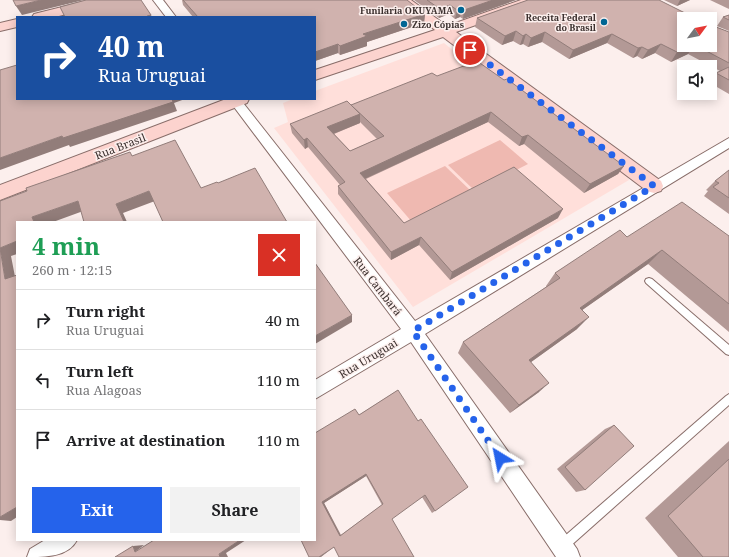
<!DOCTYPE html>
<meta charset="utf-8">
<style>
:root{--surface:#fff;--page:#f2f2f2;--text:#202124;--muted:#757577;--line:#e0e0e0;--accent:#2563eb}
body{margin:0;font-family:"Noto Serif",serif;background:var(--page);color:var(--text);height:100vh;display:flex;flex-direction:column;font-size:15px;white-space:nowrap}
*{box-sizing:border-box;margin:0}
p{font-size:13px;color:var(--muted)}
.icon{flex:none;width:22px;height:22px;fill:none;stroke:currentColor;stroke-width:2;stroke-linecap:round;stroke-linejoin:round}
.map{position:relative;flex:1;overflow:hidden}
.sheet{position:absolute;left:16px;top:221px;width:300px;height:320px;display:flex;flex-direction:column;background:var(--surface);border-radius:0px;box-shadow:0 2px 10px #0003}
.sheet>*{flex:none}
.hud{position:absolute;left:16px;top:16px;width:300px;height:84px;border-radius:0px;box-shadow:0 2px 10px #0003;background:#1a4fa0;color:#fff;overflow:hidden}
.needle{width:26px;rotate:58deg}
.tools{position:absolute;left:677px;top:12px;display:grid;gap:8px}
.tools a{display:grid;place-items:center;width:40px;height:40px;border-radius:0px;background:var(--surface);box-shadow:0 2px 10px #0003;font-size:20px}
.pin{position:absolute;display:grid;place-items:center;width:34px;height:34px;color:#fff;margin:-17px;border:2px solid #fff;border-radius:50%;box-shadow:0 1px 4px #0007}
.me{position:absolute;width:44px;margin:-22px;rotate:325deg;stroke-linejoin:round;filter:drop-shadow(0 0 3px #0008)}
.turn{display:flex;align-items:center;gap:14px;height:84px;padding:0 16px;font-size:18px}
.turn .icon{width:52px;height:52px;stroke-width:2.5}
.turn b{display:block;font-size:28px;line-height:34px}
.round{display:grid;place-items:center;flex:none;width:42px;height:42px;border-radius:0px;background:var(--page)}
.overview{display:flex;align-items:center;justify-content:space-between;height:68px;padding:0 16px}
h1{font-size:24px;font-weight:700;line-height:30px;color:#1e9e55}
.cta{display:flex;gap:8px;margin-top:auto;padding:8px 16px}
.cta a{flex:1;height:46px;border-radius:0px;background:var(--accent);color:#fff;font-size:16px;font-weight:700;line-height:46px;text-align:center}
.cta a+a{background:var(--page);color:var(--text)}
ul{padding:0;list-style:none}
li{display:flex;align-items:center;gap:12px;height:60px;padding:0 16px;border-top:1px solid var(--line)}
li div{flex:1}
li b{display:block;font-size:15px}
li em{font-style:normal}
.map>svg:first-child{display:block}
.built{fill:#ffdfda}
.green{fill:#efb9b1}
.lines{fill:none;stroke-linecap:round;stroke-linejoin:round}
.lane-casing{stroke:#886d69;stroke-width:2}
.street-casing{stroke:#886d69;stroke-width:2}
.secondary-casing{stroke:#886d69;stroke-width:2}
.lane{fill:#fff;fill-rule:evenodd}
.street{fill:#fff;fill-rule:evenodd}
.secondary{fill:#fcd3ce;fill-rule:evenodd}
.wall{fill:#b39996;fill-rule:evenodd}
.shaded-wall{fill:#927d7a}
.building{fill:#d0b2ae;stroke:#927d7a;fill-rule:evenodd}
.route{stroke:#2563eb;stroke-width:7;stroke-dasharray:0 12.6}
.poi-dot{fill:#006694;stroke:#fcefed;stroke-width:1.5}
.labels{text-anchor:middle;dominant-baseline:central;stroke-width:3;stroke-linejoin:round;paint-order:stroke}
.far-poi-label{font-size:9px;font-weight:bold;fill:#3b302e;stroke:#fcefed;text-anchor:end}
.street-label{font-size:11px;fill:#3b302e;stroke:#fcefed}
</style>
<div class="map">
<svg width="729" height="557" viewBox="0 0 729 557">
<rect width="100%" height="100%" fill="#fcefed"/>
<polygon class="built" points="444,43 460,56 468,56 626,172 629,180 413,307 274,128 288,122 283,103 293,99 315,99 315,91"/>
<g class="green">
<polygon points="500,140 528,164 475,191 448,165"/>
<polygon points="445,166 472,192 412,222 387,193"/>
</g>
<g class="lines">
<defs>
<g id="lane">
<polygon points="649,278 652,279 729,345 729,355 726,354 646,283 645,281 646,279"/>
<polygon points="729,394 729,405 567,549 563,551 559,549 557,545 559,541 726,396"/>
</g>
<g id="street">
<polygon points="153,0 163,0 176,17 166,17"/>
<polygon points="228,99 240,99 415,321 729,138 729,148 425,334 577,549 580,557 556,557 411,342 315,399 315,380 401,329"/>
<path d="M45,540h32c-9,17 -31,17 -50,17l3,-8z"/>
</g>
<g id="secondary">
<polygon points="90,0 111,0 110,3 55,17 32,17 34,14"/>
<polygon points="397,0 411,0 447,26 521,0 539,0 538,3 456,32 661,181 663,186 661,191 654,193 647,191 443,37 315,80 315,70 435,30"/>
<polygon points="17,19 17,27 0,31 0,23"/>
<polygon points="226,99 249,99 247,103 0,200 0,185"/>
</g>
</defs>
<use href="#lane" class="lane-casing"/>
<use href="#street" class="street-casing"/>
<use href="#secondary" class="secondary-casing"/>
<use href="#lane" class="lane"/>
<use href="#street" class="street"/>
<use href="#secondary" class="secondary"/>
</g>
<g class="wall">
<polygon points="182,0 407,0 425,14 424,23 367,42 367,46 340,55 338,53 315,61 315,17 193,17 183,5"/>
<polygon points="414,0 516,0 463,19 460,17 455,19 449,14 439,18"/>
<polygon points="528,0 684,45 710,45 716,27 729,32 729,94 710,83 710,81 716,73 720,71 688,54 671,62 655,53 642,59 637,56 633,58 607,43 569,59 542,42 528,47 523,44 520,45 513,41 502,45 475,27 477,18"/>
<polygon points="664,0 690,0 677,6"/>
<polygon points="710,0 729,0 729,9"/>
<polygon points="729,15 729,31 717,26 723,17"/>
<path d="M437,76l187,90 -6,8 -34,19 -60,-49 -5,2 -31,-24 -122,57 38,44 154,-5 -108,62 -31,-35 -28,15 -53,-66v-8l2,-1 -32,-38 -3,2 -13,-16 -2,-9 61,-19zM360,122l17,17 -27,12 -16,-17 26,-11z"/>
<polygon points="729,170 729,214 704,196 708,191 706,190 715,181"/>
<polygon points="729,236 729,332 648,264 582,310 577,329 531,362 539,392 510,413 458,353 463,342 546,287 546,286 555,273 627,237"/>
<path d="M398,390l37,121 -3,2 -10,-16 -88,50 -33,-7 14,-107 44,-18zM366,476l16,29 -41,30 -17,-32z"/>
<polygon points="614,425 585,490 576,492 557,469 605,429"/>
<polygon points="729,441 729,557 678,557 645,518"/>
</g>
<g class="shaded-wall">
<polygon points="41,0 84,0 22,15 16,6"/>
<polygon points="493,0 516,0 463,19 464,10"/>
<polygon points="680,0 690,0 677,6"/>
<polygon points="450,5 449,14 439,18 440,9"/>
<polygon points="462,8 460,17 455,19 457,10"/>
<polygon points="425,14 424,23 367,42 367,46 340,55 340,46 363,34"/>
<polygon points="151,15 152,17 147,17 147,16"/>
<polygon points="516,31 513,41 502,45 505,36"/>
<polygon points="545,32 542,42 528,47 531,38"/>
<polygon points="526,34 523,44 520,45 523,36"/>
<polygon points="612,34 607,43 569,59 573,50"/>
<polygon points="338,44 338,53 315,61 315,52"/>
<polygon points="661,44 655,53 642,59 648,50"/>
<polygon points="693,45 694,45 688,54 671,62 677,52"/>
<polygon points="642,47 637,56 633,58 638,48"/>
<polygon points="171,99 185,99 174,103 177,111 70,147 69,145 0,170 0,158 62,136"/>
<polygon points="491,112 488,122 360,181 360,173"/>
<polygon points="360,114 360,123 328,136 327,127"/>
<polygon points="528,135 524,144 519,146 522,137"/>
<polygon points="307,138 308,147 305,149 304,140"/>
<polygon points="624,166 618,174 584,193 590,184"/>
<polygon points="149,191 155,201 123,213 127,222 124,222 116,204"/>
<polygon points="78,201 86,210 53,222 34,222 32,217"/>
<polygon points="563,209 558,218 450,280 452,272"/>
<polygon points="421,237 419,245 391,260 391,252"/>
<polygon points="17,241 17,254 11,256 17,287 5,279 0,248"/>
<polygon points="662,250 648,264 568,320 580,308"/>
<polygon points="352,315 352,322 315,344 315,336"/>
<polygon points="589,317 577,329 520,370 529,360"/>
<polygon points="549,383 539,392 510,413 519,405"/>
<polygon points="366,474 366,476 324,503 341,536 340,536 322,502"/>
<polygon points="17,507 17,517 11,521 0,520 0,517"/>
<polygon points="240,540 246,540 226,553 228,557 220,557 219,554"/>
<polygon points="144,545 135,552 133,546"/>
<polygon points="335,546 321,557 319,557 334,547"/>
</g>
<g class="building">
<polygon points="13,0 41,0 16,6"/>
<polygon points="86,0 141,0 151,15 147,16 148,17 65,17 60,7"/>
<polygon points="183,0 407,0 425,14 363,34 367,36 340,46 338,44 315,52 315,17 198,17"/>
<polygon points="427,0 493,0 464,10 462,8 457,10 450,5 440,9"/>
<polygon points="528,0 659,0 697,19 684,19 684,45 693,45 677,52 661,44 648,50 642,47 638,48 612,34 573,50 545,32 531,38 526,34 523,36 516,31 505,36 477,18"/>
<polygon points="729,15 729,20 723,17"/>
<polygon points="715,21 716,27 729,32 729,63 695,45 710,45 710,23"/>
<polygon points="477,61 504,80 507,79 624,166 590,184 528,135 522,137 491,112 360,173 404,223 514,167 563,209 452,272 421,237 391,252 338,186 345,182 307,138 304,140 290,124 347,101 360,114 327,127 350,151 384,136 351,105 432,73 437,76"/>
<polygon points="17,65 17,99 172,99 173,102 63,138 62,136 0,158 0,70"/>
<polygon points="729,67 729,80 716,73"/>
<polygon points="175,140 201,188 217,182 218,183 255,168 287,222 163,222 149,191 116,204 124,222 84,222 78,201 32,217 34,222 17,222 17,241 0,248 5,279 17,275 17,507 0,517 0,201 27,191 26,188 130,152 132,156"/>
<polygon points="729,170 729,198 713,187 719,183 715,181"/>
<polygon points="682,202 729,236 729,304 662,250 580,308 589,317 529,360 549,383 519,405 463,342 560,278 555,273 620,230 627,237"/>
<polygon points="315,263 352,315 315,336"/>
<path d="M398,390l20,31 3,-2 47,68 -33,24 -10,-16 -33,24 22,38h-75l-5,-10 -15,10h-10l-8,-17h14v-107l40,-24 4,6zM366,474l17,30 -43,32 -18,-34z"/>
<polygon points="614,425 634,446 585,490 565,467"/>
<polygon points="729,459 729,557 703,557 668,516"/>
<polygon points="154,540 240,540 219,554 220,557 115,557 133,546 135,552"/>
</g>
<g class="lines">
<polyline class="route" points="470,50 654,186 413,331 500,458"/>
</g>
<g class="poi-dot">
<circle cx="461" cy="10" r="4"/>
<circle cx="604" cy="22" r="4"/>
<circle cx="404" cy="24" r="4"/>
</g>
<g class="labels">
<g class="far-poi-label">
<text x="453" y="10">Funilaria OKUYAMA</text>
<text x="596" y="17">Receita Federal<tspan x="596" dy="10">do Brasil</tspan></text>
<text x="412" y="24" text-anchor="start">Zizo Cópias</text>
</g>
<g class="street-label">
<text transform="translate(120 146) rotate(-21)">Rua Brasil</text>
<text transform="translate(378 286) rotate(52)">Rua Cambará</text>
<text transform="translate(368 358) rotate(-31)">Rua Uruguai</text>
</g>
</g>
</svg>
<div class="tools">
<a><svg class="needle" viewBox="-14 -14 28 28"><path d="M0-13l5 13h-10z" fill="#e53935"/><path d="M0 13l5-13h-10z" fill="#757577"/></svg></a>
<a><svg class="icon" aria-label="sound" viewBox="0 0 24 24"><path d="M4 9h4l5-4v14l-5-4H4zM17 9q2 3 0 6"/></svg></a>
</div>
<div class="pin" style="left:470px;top:50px;background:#d93025"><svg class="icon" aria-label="arrive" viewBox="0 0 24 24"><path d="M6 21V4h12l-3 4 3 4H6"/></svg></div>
<svg class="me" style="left:500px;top:458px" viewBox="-20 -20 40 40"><path d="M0-17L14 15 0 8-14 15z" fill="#2563eb" stroke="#fff" stroke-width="4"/></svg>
<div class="hud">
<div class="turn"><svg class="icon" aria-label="right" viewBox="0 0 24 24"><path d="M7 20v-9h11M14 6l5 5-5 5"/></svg><div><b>40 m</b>Rua Uruguai</div></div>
</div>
<section class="sheet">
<div class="overview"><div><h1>4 min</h1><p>260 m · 12:15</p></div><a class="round" style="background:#d93025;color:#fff"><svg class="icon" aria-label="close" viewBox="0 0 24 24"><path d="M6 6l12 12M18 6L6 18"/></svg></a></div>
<ul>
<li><svg class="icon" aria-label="right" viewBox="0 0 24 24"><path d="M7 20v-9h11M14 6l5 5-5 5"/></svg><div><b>Turn right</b><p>Rua Uruguai</p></div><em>40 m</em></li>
<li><svg class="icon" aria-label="left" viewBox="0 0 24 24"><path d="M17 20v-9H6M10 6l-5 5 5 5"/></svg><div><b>Turn left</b><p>Rua Alagoas</p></div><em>110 m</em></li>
<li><svg class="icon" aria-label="arrive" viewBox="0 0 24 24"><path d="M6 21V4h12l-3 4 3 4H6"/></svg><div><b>Arrive at destination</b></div><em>110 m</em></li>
</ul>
<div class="cta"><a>Exit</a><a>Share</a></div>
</section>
</div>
